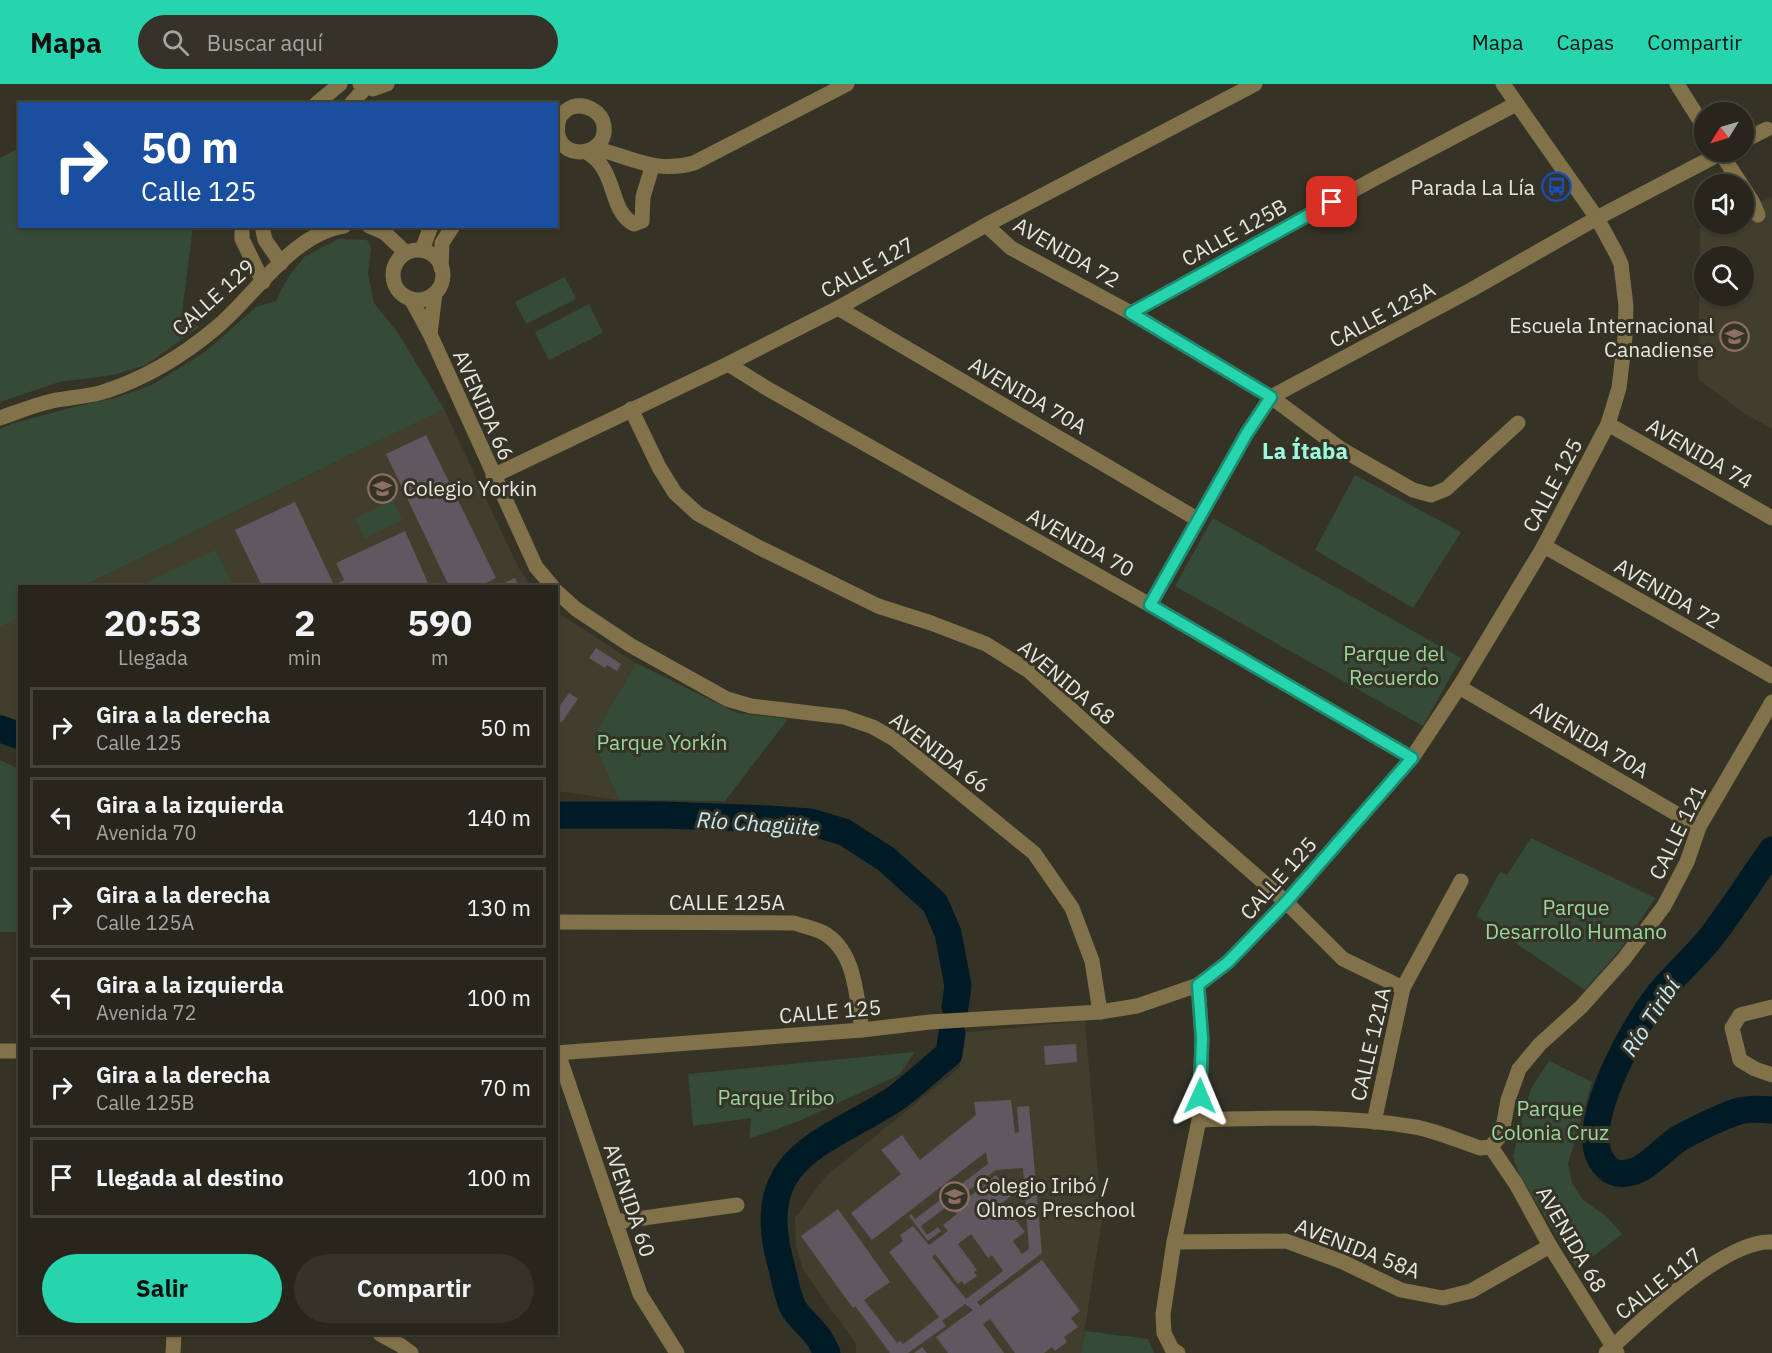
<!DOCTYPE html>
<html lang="es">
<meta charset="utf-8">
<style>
:root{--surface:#28261c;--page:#343229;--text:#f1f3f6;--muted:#a5a5a3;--line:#44433b;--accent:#26d5ae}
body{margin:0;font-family:"IBM Plex Sans",sans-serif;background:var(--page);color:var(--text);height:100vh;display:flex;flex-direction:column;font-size:22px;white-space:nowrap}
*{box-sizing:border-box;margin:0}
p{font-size:20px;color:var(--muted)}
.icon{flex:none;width:33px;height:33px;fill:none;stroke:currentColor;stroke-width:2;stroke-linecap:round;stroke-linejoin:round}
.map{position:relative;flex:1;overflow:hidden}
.details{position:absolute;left:18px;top:501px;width:540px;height:750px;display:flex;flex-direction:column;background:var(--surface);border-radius:0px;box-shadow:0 2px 4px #0004,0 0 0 2px var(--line)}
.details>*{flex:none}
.banner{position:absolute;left:18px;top:18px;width:540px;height:126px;border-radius:0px;box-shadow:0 2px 4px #0004,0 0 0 2px var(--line);background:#1a4fa0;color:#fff;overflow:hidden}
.needle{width:39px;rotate:233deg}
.tools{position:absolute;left:1694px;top:18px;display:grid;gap:12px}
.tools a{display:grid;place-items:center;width:60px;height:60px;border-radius:50%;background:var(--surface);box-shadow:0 2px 4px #0004,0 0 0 2px var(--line);font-size:30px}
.pin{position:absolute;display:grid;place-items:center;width:51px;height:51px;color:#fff;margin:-26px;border-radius:12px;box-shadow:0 3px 9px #0006}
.me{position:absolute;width:66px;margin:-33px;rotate:1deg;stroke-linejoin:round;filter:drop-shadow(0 0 4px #0008)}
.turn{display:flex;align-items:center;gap:21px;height:126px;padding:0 24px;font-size:27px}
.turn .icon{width:78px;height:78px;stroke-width:2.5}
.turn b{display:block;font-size:42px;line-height:51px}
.eta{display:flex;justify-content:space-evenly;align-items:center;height:102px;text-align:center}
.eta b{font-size:36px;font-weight:700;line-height:42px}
.button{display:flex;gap:12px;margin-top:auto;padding:12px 24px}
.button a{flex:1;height:69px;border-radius:36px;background:var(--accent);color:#111;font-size:24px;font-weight:700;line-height:69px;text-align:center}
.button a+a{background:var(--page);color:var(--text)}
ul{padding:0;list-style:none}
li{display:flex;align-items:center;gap:18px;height:81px;margin:0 12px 9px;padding:0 12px;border:3px solid var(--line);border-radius:0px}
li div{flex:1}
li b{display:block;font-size:22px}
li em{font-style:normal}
header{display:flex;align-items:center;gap:36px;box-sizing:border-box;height:84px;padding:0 30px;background:var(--accent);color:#111}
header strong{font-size:28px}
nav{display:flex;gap:33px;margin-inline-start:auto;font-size:21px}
.search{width:420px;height:54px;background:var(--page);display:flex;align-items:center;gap:15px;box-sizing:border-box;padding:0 21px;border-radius:33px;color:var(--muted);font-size:22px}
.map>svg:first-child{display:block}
.built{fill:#423e2d;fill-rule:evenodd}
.green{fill:#354b37}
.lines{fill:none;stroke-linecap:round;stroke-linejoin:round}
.river{stroke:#001b26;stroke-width:27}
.building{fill:#615761;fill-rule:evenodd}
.minor{stroke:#82724a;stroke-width:15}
.route-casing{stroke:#198a71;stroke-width:15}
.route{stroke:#26d5ae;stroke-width:10}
.labels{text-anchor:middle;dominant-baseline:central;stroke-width:6;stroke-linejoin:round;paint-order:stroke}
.poi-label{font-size:21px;fill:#e7e6de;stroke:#353326;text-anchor:end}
.street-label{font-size:21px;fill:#e7e6de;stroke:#353326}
.park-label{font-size:21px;fill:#97d79f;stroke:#353326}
.neighbourhood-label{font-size:22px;font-weight:bold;fill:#9bfadd;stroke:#353326}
.water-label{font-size:22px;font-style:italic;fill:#c7e9f7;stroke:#353326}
</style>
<header>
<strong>Mapa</strong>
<div class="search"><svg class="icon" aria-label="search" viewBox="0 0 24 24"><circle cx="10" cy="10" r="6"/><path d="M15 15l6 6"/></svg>Buscar aquí</div>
<nav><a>Mapa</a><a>Capas</a><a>Compartir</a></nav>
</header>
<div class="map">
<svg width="1772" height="1269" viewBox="0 0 1772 1269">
<rect width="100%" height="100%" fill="#353326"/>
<g class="built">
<path d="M1772,113v232l-28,-16 -46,-34 2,-151 10,-4h33v-15zM1704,172h39v40h-39z"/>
<polygon points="444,325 518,483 531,502 83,502"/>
<polygon points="556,528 636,579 592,655 619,716 557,707"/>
<polygon points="19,534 19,637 0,630 0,543"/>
<polygon points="1085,937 1102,1135 1081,1269 856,1269 856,1260 803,1186 796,1161 795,1134 825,1093 960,983 960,949"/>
</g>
<g class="green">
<polygon points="19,64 20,142 193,143 181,236 199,243 146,281 114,291 59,298 0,318 0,74"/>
<polygon points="338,155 367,156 371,164 368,190 374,219 398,249 444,325 83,502 20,502 19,534 0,543 0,345 11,340 70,324 115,314 152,301 205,268 256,223 276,217 287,195 304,173"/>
<polygon points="565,193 576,215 526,240 515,218"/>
<polygon points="589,220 603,249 549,276 535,248"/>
<polygon points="1355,391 1461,448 1413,524 1315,466"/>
<polygon points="393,416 402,436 364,455 355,435"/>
<polygon points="1213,434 1461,574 1423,642 1175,502"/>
<polygon points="216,466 233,502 139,502"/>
<polygon points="636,579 737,629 788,635 725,717 619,716 592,655"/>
<polygon points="0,676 19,685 19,848 0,848"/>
<polygon points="1531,754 1655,814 1623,862 1585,906 1476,832 1500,788 1507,791"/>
<polygon points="915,968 899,991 799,1037 749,1055 751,1034 693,1042 688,990"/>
<polygon points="1549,977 1592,998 1568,1080 1572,1099 1583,1116 1606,1132 1622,1150 1577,1185 1520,1092 1513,1073 1523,1028 1532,1003"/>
<polygon points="1085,1247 1148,1255 1154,1269 1081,1269"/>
</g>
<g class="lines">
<g class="river">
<polyline points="0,645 20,652"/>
<polyline points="556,731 664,731 769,735 810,738 844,748 886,775 935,819 948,849 958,902 955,923"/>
<path d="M1772,766c-19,27 -37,55 -57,82 -16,22 -38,40 -55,61 -26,32 -72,116 -63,157 2,9 10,21 20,23 25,4 42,-21 61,-34 14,-8 43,-22 58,-27 11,-4 25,-3 36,-2"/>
<path d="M827,1269c-3,-5 -5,-11 -9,-16 -7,-10 -17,-17 -24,-28 -7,-11 -10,-35 -14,-48 -28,-106 46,-117 116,-163 18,-13 35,-30 53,-44l3,-21"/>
</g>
</g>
<g class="building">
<polygon points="426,351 496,494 482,501 483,502 449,502 386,370"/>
<polygon points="295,418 334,501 344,496 336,479 405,447 428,499 421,502 262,502 235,446"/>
<polygon points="515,494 518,502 498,502"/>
<polygon points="596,564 621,580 617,587 607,581 605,584 589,574"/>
<polygon points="569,609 578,615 562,638 556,637 556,627"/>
<polygon points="1076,960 1077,978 1045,981 1044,962"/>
<path d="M1011,1016l4,33 4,-1 -2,-25 12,-1 13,147 -65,49 3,4 62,-46 38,51 -9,7 7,9 -14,10 3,5 -12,9 -3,-4 -8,6h-29l-25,-34 -7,5 21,29h-56l-12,-16 37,-27 -8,-6 -23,17 4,5 -38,27h-18l-35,-47 -2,2 -52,-72 37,-27 52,73 -26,18 33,43 3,-2 3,3 36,-27 -50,-65 14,-11 -3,-6 13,-9 16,19 19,-14 -5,-6 14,-11 -4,-4 43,-35 16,20 -23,19 3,6 15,-11 18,23 -12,9 9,13 7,-5 -6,-81 -27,2 -75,56 6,9 11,-8 3,4 -13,10 -19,-25 2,-2 4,5 73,-55 -2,-12 -114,88 -21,-27 50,-39 -20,-24 21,-15 18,25 56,-45 -2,-13zM971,1150l17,24 4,-3 11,16 -37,28 -34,-42 3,-3 23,30 4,-3 2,4 13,-9 -3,-4 3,-2 -19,-26z"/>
<polygon points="922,1263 927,1269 914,1269"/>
</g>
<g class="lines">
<g class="minor">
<polyline points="360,0 373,5 387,0"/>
<polyline points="1677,0 1704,43"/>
<polyline points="316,20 340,0"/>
<polyline points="351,20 366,3"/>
<path d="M556,35c6,-4 10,-10 16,-12 13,-4 30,4 32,19 4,36 -60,36 -44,-10"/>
<polyline points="1743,57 1767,45"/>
<path d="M594,64c37,9 61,26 100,15l153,-79"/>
<path d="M586,68c32,17 22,59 48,72l8,-3 1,-24 9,-30"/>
<polyline points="1720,68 1741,100"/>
<polyline points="1743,103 1753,119 1758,131"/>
<polyline points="986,141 1011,164 1131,229 1271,313 1341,365 1413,406 1431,411 1446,405 1518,339"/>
<polyline points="242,142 242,155 263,198"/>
<polyline points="262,142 265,156 281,179"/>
<polyline points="369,142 385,149 406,169"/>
<polyline points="422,166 431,142"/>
<circle cx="418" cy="191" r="25"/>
<polyline points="441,184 442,159 453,142"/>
<polyline points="411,215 430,250 536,483 552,502"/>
<polyline points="838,224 1197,435"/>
<polyline points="1131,229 1372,96 1516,20"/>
<polyline points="430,250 435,209"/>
<polyline points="728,280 768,305 1150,521 1412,674"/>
<polyline points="631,325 659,383 675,409 698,430 758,463 878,522 931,539 986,560 1029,587 1206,748 1286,818 1343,875 1403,904"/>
<path d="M0,334c17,-6 35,-13 52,-17 18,-4 37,-4 54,-10 40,-13 79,-37 111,-64 38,-32 75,-93 127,-101"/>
<polyline points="1608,340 1772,434"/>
<polyline points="493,392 728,280 838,224 986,141 1255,0"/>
<polyline points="1544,462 1772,592"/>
<polyline points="556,507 576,525 630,561 727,615 751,622 844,633 873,643 894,655 1034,769 1072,824 1092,877 1100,928"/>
<polyline points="1150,521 1247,349 1271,313 1469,207 1597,134 1723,68"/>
<polyline points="1459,603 1699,743"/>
<path d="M556,838l238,1c9,3 19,5 28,9 34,18 34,64 40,98"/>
<polyline points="1772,923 1740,931 1732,944 1740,976 1755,985 1772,991"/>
<polyline points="0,967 20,967"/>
<polyline points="556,969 862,946 930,938 1100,928 1137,922 1198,901 1228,878 1286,818 1412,674 1459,603 1544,462 1608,340 1619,304 1625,253 1626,222 1621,180 1616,169 1597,134 1503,0"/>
<polyline points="558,969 640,1210 677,1269"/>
<path d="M1199,1036c72,-2 144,-5 216,7 22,4 44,14 65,21l11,-1"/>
<polyline points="1374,1038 1403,904 1461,797"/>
<polyline points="1491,1063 1502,1049 1508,1016 1519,985 1540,960 1581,923 1624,875 1664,822 1687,778 1699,743 1772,618"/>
<polyline points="1491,1063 1516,1100 1550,1162 1617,1269"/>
<polyline points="615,1138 737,1121"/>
<polyline points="1174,1158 1286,1157 1343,1178 1401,1206 1443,1214 1471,1207 1550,1162"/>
<polyline points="380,1250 400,1261 411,1269"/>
<polyline points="173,1269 174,1250"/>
<polyline points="1178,1269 1172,1265 1164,1249 1163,1230 1174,1158 1199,1036 1202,955 1198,901"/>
<path d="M1606,1269c34,-32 119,-114 166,-111"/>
</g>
</g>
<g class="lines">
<defs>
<polyline id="route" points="1200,1012 1202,954 1198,901 1228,878 1286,818 1412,674 1150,521 1247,349 1271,313 1131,229 1332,118"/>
</defs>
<use href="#route" class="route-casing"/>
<use href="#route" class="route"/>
</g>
<defs>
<symbol id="bus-ring" viewBox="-11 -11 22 22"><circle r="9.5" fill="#353326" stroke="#1a4fb4" stroke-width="1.5"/><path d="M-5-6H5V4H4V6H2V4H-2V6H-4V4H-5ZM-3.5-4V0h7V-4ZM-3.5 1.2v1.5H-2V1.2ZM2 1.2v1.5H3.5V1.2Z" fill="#1a4fb4"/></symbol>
<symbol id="school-ring" viewBox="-11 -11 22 22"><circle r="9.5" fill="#353326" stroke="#8d6e63" stroke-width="1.5"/><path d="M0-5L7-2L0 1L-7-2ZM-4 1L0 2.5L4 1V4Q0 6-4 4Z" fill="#8d6e63"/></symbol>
</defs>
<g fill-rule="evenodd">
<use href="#bus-ring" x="1540" y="86" width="33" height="33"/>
<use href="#school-ring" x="1718" y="236" width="33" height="33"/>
<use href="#school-ring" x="366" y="388" width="33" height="33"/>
<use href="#school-ring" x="938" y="1096" width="33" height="33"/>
</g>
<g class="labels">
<g class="poi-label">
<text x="1535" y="103">Parada La Lía</text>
<text x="1714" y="241">Escuela Internacional<tspan x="1714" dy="24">Canadiense</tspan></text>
<text x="403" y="404" text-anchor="start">Colegio Yorkin</text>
<text x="976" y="1101" text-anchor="start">Colegio Iribó /<tspan x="976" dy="24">Olmos Preschool</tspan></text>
</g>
<g class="street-label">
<text transform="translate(1234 148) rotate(-29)">CALLE 125B</text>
<text transform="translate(1067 168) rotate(30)">AVENIDA 72</text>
<text transform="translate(867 183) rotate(-29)">CALLE 127</text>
<text transform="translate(213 213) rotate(-42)">CALLE 129</text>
<text transform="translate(1382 230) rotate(-28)">CALLE 125A</text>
<text transform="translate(1028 311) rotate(30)">AVENIDA 70A</text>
<text transform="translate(484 321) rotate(66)">AVENIDA 66</text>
<text transform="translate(1700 369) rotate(30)">AVENIDA 74</text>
<text transform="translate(1552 401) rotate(-62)">CALLE 125</text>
<text transform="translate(1081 458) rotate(29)">AVENIDA 70</text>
<text transform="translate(1668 509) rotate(30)">AVENIDA 72</text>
<text transform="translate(1067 598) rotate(40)">AVENIDA 68</text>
<text transform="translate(1590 655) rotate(30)">AVENIDA 70A</text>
<text transform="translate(940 668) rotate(37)">AVENIDA 66</text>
<text transform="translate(1677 748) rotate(-64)">CALLE 121</text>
<text transform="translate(1278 794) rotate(-48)">CALLE 125</text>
<text x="727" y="818">CALLE 125A</text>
<text transform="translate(830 927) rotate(-5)">CALLE 125</text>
<text transform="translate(1370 960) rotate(-77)">CALLE 121A</text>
<text transform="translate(630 1116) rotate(71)">AVENIDA 60</text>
<text transform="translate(1572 1155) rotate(60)">AVENIDA 68</text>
<text transform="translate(1358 1164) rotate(21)">AVENIDA 58A</text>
<text transform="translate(1658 1199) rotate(-38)">CALLE 117</text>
</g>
<g class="park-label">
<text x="1394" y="569">Parque del<tspan x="1394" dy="24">Recuerdo</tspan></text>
<text x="662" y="658">Parque Yorkín</text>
<text x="1576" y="823">Parque<tspan x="1576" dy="24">Desarrollo Humano</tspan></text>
<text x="776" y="1013">Parque Iribo</text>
<text x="1550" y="1024">Parque<tspan x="1550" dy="24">Colonia Cruz</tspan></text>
</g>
<g class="neighbourhood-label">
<text x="1305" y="366">La Ítaba</text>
</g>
<g class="water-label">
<text transform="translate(758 739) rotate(4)">Río Chagüite</text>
<text transform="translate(1650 933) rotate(-57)">Río Tiribí</text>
</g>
</g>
</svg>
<div class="tools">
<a><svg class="needle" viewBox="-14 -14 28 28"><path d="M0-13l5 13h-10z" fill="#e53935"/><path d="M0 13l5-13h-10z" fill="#a5a5a3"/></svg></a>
<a><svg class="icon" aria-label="sound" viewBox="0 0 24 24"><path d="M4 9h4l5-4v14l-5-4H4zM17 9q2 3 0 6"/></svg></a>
<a><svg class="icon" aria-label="search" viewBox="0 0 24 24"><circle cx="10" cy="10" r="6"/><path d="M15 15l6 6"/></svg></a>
</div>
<div class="pin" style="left:1332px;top:118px;background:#d93025"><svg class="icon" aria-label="arrive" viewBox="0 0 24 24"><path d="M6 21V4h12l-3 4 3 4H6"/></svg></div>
<svg class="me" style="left:1200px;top:1012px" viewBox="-20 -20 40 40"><path d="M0-17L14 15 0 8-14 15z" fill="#26d5ae" stroke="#fff" stroke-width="4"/></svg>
<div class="banner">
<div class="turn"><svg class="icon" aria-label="right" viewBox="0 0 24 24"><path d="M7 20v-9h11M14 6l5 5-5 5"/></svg><div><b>50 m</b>Calle 125</div></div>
</div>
<section class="details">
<div class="eta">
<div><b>20:53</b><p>Llegada</p></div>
<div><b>2</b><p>min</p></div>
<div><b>590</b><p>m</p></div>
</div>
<ul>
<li><svg class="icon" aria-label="right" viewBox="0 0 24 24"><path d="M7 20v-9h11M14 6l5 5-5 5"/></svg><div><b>Gira a la derecha</b><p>Calle 125</p></div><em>50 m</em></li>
<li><svg class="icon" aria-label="left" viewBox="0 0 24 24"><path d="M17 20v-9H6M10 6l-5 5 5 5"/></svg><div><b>Gira a la izquierda</b><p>Avenida 70</p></div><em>140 m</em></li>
<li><svg class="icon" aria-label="right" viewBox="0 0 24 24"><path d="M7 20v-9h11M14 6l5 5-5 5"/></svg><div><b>Gira a la derecha</b><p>Calle 125A</p></div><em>130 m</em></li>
<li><svg class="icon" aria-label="left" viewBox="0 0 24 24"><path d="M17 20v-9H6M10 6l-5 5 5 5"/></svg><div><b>Gira a la izquierda</b><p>Avenida 72</p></div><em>100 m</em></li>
<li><svg class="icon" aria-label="right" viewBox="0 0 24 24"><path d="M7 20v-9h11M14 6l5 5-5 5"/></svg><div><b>Gira a la derecha</b><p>Calle 125B</p></div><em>70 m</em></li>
<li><svg class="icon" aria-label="arrive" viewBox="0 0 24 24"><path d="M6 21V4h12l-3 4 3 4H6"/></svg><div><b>Llegada al destino</b></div><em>100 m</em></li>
</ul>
<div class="button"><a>Salir</a><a>Compartir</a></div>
</section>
</div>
